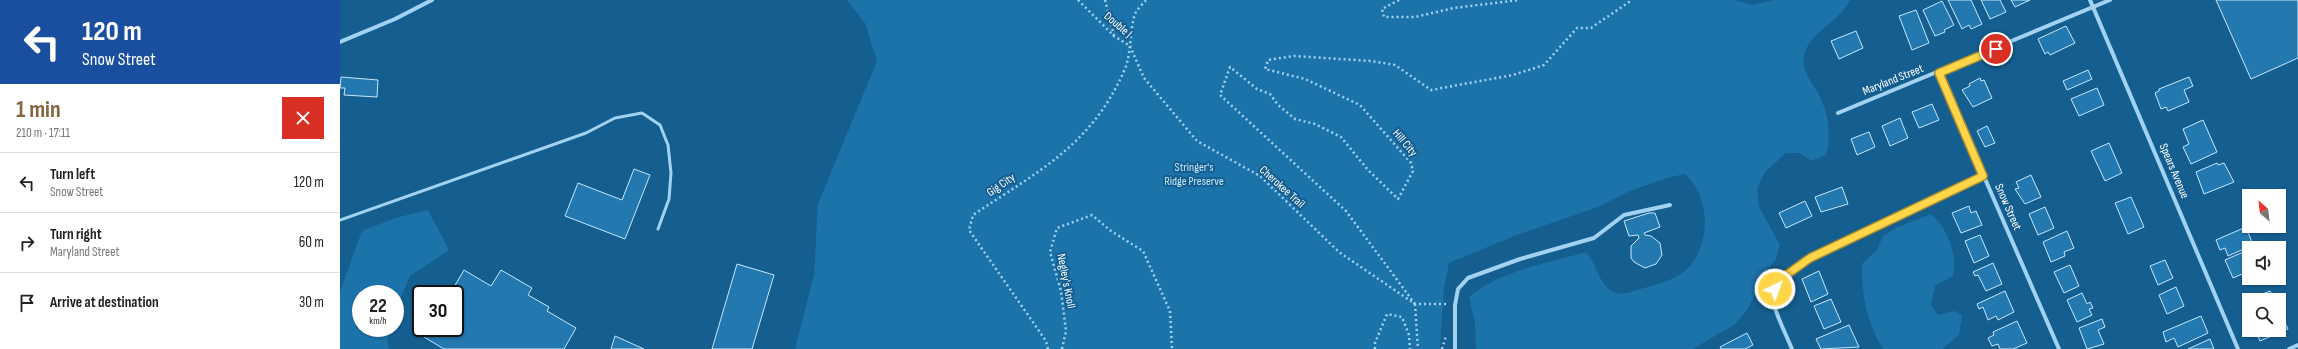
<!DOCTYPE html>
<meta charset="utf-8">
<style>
:root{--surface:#fff;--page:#f2f2f2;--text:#222;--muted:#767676;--line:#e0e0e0;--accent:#85663e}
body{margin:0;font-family:"Sofia Sans Condensed",sans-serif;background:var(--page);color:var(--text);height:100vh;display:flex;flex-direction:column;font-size:15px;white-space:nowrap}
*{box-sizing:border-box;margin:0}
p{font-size:13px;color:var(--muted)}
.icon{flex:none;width:22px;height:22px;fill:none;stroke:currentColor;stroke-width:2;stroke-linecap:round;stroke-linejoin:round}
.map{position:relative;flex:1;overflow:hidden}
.details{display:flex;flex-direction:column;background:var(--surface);width:340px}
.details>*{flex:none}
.guide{background:#1a4fa0;color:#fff;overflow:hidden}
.needle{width:26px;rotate:332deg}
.tools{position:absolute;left:1902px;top:189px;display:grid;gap:8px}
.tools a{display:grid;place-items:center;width:44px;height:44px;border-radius:0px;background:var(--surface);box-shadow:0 1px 3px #0004;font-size:20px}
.speed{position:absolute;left:12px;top:285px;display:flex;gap:8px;font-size:20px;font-weight:700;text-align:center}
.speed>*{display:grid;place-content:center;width:52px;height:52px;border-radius:50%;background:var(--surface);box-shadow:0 1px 3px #0004;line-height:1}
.speed small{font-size:10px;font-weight:400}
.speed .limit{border:2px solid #111;border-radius:6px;background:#fff;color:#111}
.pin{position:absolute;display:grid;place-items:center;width:34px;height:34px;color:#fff;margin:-17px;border:2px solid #fff;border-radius:50%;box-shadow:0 1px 4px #0007}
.me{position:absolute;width:44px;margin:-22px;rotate:42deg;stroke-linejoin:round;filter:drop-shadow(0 0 3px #0008)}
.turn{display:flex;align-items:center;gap:14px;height:84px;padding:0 16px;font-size:18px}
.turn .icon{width:52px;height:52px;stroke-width:2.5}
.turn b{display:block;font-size:28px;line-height:34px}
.round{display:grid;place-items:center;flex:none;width:42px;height:42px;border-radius:0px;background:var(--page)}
.summary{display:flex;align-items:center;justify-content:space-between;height:68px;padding:0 16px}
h1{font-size:24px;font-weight:700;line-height:30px;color:var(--accent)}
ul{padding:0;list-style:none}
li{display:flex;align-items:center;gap:12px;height:60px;padding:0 16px;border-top:1px solid var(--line)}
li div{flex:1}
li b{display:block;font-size:15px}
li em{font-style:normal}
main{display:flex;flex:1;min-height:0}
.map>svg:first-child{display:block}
.green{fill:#1c73aa}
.building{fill:#2278af;stroke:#c7e8fc}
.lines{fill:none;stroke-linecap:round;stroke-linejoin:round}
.path{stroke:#a1d2f1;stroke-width:2.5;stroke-dasharray:2 3;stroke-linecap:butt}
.lane{stroke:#a1d2f1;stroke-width:3}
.street{stroke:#a1d2f1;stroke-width:4}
.route-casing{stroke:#a68a30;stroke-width:10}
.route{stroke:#ffd54a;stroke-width:7}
.labels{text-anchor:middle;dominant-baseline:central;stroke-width:4;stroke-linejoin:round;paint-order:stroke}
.street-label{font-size:12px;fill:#fff;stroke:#145e90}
.park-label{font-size:12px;fill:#c7e8fc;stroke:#145e90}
</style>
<main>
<section class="details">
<div class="guide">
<div class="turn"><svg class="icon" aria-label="left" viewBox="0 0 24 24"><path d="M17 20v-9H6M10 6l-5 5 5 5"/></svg><div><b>120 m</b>Snow Street</div></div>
</div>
<div class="summary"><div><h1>1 min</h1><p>210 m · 17:11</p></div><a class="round" style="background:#d93025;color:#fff"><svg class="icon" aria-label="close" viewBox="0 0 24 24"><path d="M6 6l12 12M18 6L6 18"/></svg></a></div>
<ul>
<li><svg class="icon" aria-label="left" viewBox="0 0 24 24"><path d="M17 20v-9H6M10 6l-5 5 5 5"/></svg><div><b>Turn left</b><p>Snow Street</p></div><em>120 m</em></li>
<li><svg class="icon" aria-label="right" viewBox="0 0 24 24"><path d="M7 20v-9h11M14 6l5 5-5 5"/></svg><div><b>Turn right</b><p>Maryland Street</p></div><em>60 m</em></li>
<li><svg class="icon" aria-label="arrive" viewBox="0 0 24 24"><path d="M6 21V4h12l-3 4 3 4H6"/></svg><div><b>Arrive at destination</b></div><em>30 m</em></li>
</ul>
</section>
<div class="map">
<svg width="1958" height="349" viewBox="0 0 1958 349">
<rect width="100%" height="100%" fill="#145e90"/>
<g class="green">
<path d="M507,0h888l18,5 20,-5h77c-11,23 -40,31 -46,56 -3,14 8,26 14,37 10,19 14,41 8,62l-14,6 -12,-8h-14l-21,19 -8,16 2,19 21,38 -5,16 -14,15 -5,17 -9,17 -12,14 -42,25h-217l-1,-26 -6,-26c29,-26 80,-34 117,-45 11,12 12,31 27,40 8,4 19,0 27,-3 16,-4 39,-10 50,-23 21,-25 20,-70 -5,-92l-18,4 -37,13 -32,16 -84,29 -65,27 -5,26 -4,60h-645l19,-74 4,-71 59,-143 -12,-38z"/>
<polygon points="88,210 109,250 70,276 55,312 55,294 21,294 21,328 50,328 47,341 50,349 0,349 0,292 22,231 55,218"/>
<path d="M1591,214c16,13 27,42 22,62l-18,9 -4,20 7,10 17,-4 7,4 -3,20 -17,14h-59c-17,-29 -21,-52 -21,-85l15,-14 6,-14 15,-9z"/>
</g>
<g class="building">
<polygon points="1608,0 1631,0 1642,24 1631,29 1629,25 1622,29"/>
<polygon points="1641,0 1660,0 1666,12 1650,19"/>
<polygon points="1671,0 1690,0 1675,7"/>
<polygon points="1876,0 1958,0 1958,58 1911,79"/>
<polygon points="1602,1 1614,25 1604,30 1605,32 1595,36 1583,10"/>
<polygon points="1576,10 1589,43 1572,50 1559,16"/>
<polygon points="1726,26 1735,43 1710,55 1708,52 1705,54 1698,39"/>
<polygon points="1516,31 1523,48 1499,59 1491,41"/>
<polygon points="1748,70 1752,79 1727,90 1723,81"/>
<polygon points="1,77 38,80 37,97 4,95 5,88 0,88"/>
<polygon points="1849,77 1853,86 1844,90 1849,102 1828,111 1826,107 1821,109 1815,93 1819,91 1819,89"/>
<polygon points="1640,78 1641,81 1644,80 1652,98 1633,107 1622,90 1630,86 1629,84"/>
<polygon points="1757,88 1764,105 1739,116 1731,99"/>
<polygon points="1592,104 1599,120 1579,128 1572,112"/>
<polygon points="1560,118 1568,138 1550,146 1542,126"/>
<polygon points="1863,120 1877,152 1851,164 1843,147 1849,144 1843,129"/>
<polygon points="1647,126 1655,143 1645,147 1637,131"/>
<polygon points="1529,132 1535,147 1517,155 1511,139"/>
<polygon points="1769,143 1782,173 1765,181 1751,151"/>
<polygon points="1877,163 1878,165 1884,163 1894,182 1864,194 1856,172"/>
<polygon points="294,169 310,175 285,239 225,216 238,183 282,200"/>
<polygon points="1691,175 1701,197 1685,204 1675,189 1679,188 1676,182"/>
<polygon points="1502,187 1508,204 1481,212 1475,197"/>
<polygon points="1791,197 1804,227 1788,234 1775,203"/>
<polygon points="1465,201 1472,216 1446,228 1439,213"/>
<polygon points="1629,206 1631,213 1636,211 1642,225 1621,233 1612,213"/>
<polygon points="1705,207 1714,228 1698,235 1689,214"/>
<polygon points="1309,213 1315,213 1320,227 1304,233 1305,235 1311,236 1320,243 1322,255 1316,264 1305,268 1294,262 1291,258 1291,246 1299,238 1298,235 1289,236 1284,221"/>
<polygon points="1906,227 1913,245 1888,256 1885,248 1880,250 1876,240"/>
<polygon points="1727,231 1734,248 1724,252 1725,256 1711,262 1703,242"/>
<polygon points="1640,235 1649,256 1634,263 1625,241"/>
<polygon points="1908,250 1909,271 1893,278 1885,260"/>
<polygon points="1825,260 1833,278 1818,285 1810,266"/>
<polygon points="1653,263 1662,284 1646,291 1638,275 1635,276 1633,272"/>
<polygon points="397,264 434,275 412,349 372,349"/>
<polygon points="1730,265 1739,286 1724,293 1714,272"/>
<polygon points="124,270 151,286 161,270 192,288 188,295 209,307 207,311 236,328 224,349 104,349 84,337 89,328 115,328 115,294 110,294"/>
<polygon points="1479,271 1488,294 1471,302 1462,279"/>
<polygon points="1836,287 1844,306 1827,314 1819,295"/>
<polygon points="1665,291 1674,312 1658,320 1656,316 1648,320 1643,307 1639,309 1637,304"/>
<polygon points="1930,291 1934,300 1921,300 1920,295"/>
<polygon points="1742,293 1747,304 1750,302 1753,308 1749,309 1752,315 1737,322 1727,300"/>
<polygon points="1491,299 1501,322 1484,329 1474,306"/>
<polygon points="1939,310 1948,329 1920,341 1915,330 1939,330"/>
<polygon points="1861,316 1868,333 1838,347 1834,338 1826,342 1823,332"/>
<polygon points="1762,319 1765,327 1758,330 1764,344 1747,349 1739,328"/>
<polygon points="1677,321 1687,343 1673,349 1660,349 1658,344 1652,346 1648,338 1654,335 1653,332"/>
<polygon points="1509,325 1519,347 1481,349 1476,339"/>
<polygon points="1407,333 1413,345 1405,349 1381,349 1380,347"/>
<polygon points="275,336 304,349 271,349"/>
<polygon points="1870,339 1874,349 1848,349"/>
</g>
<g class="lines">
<g class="path">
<polyline points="738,0 774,36 790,46"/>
<polyline points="765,0 774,36"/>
<polyline points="1059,0 1042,9 1044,17 1075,17 1114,8 1179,0"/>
<polyline points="790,46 804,78 857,141 920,176 999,252 1075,304 1108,304"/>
<polyline points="1075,304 1006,211 880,95 890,67 917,89 930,94 938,105 955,119 975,124 1001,137 1028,170 1058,199 1073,171 1071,163 1020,105 965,79 925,69 928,60 954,56 1031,61 1055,65 1091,90 1173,75 1204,65 1237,28 1251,28 1292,0"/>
<polyline points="1075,304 1078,349"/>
<path d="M708,349l-2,-8 -77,-111 4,-15c64,-43 118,-69 151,-144 8,-17 5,-39 11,-57 2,-5 8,-10 11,-14"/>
<polyline points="722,349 726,331 721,291 710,252 717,228 752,215 771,231 803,251 830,311 832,349"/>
<polyline points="1035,349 1035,343 1047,314 1062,317 1069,335 1070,349"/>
<polyline points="1102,349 1106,336"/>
</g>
<polyline class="lane" points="0,220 246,133 275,118 302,113 320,125 328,145 331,173 329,199 318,229"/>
<g class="street">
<polyline points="1750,0 1898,349"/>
<polyline points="0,42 55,19 92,0"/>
<polyline points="1599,73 1719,349"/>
<polyline points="1498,113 1770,0"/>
<polyline points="1115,349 1115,305 1118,289 1128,278 1180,259 1254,238 1284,215 1330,205"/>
<path d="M1452,349c-22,-52 -32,-55 18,-91l173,-82"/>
<polyline points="1949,349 1958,345"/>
</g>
</g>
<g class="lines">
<defs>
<polyline id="route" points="1435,289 1445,276 1470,258 1643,176 1599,73 1656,49"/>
</defs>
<use href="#route" class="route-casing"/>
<use href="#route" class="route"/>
</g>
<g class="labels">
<g class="street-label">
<text transform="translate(778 25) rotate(40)">Double J</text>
<text transform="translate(1553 80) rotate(-22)">Maryland Street</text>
<text transform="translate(1065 143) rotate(50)">Hill City</text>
<text transform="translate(1834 171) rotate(67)">Spears Avenue</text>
<text transform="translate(661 185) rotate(-34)">Gig City</text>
<text transform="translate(942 187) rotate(42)">Cherokee Trail</text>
<text transform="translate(1668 207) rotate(66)">Snow Street</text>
<text transform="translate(726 281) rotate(79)">Negley's Knoll</text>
</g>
<g class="park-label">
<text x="854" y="167">Stringer's<tspan x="854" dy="14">Ridge Preserve</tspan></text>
</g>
</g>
</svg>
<div class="tools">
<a><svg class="needle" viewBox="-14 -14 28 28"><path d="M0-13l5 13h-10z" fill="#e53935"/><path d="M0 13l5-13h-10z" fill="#767676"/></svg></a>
<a><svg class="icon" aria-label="sound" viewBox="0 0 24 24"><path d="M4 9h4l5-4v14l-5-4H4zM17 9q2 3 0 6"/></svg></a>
<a><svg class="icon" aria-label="search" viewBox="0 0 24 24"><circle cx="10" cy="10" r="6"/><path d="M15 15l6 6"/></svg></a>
</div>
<div class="speed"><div>22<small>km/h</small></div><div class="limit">30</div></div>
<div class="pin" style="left:1656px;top:49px;background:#d93025"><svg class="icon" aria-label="arrive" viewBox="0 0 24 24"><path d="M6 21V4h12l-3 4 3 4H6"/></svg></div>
<svg class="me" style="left:1435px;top:289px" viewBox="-20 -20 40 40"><circle r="17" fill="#ffd54a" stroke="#fff" stroke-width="3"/><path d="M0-11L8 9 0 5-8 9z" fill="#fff"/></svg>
</div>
</main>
